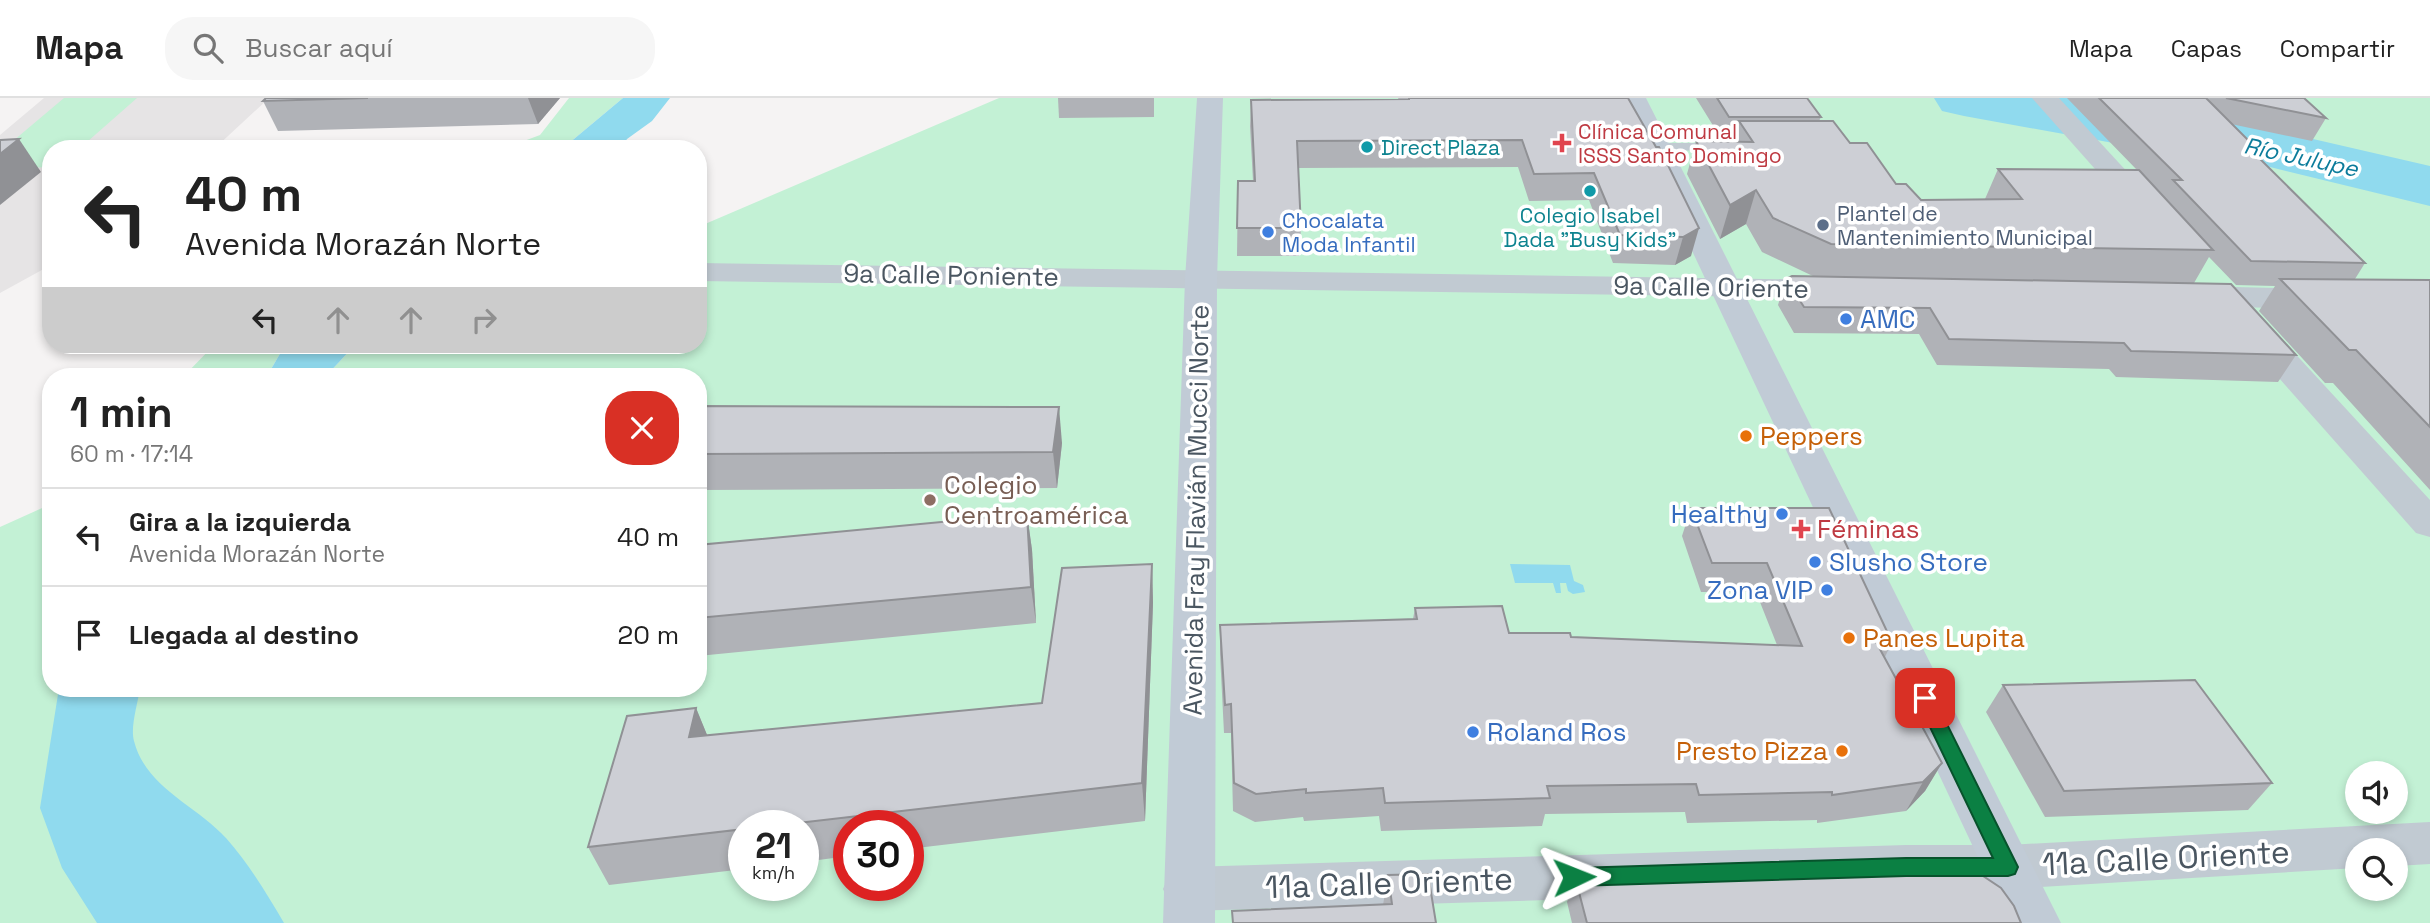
<!DOCTYPE html>
<html lang="es">
<meta charset="utf-8">
<style>
:root{--surface:#fff;--page:#f6f6f6;--text:#222;--muted:#767676;--line:#e0e0e0}
body{margin:0;font-family:"Space Grotesk",sans-serif;background:var(--page);color:var(--text);height:100vh;display:flex;flex-direction:column;font-size:26px;white-space:nowrap}
*{box-sizing:border-box;margin:0}
p{font-size:23px;color:var(--muted)}
.icon{flex:none;width:38px;height:38px;fill:none;stroke:currentColor;stroke-width:2;stroke-linecap:round;stroke-linejoin:round}
.map{position:relative;flex:1;overflow:hidden}
.drawer{position:absolute;left:42px;top:270px;width:665px;height:329px;display:flex;flex-direction:column;background:var(--surface);border-radius:28px;box-shadow:0 4px 10px #0003}
.drawer>*{flex:none}
.banner{position:absolute;left:42px;top:42px;width:665px;height:214px;border-radius:28px;box-shadow:0 4px 10px #0003;background:#fff;color:var(--text);overflow:hidden}
.buttons{position:absolute;left:2345px;top:663px;display:grid;gap:14px}
.buttons a{display:grid;place-items:center;width:63px;height:63px;border-radius:50%;background:var(--surface);box-shadow:0 4px 10px #0003;font-size:35px}
.speed{position:absolute;left:728px;top:712px;display:flex;gap:14px;font-size:35px;font-weight:700;text-align:center}
.speed>*{display:grid;place-content:center;width:91px;height:91px;border-radius:50%;background:var(--surface);box-shadow:0 4px 10px #0003;line-height:1}
.speed small{font-size:18px;font-weight:400}
.speed .limit{border:10px solid #d22;background:#fff;color:#111}
.pin{position:absolute;display:grid;place-items:center;width:60px;height:60px;color:#fff;margin:-30px;border-radius:14px;box-shadow:0 4px 10px #0006}
.me{position:absolute;width:77px;margin:-38px;rotate:88deg;stroke-linejoin:round;filter:drop-shadow(0 0 5px #0008)}
.turn{display:flex;align-items:center;gap:24px;height:147px;padding:0 28px;font-size:32px}
.turn .icon{width:91px;height:91px;stroke-width:2.5}
.turn b{display:block;font-size:49px;line-height:60px}
.lanes{display:flex;align-items:center;height:66px;padding:0 28px;background:#0003;justify-content:center;gap:35px;direction:ltr}
.lanes .off{opacity:.35}
.round{display:grid;place-items:center;flex:none;width:74px;height:74px;border-radius:28px;background:var(--page)}
.overview{display:flex;align-items:center;justify-content:space-between;height:119px;padding:0 28px}
h1{font-size:42px;font-weight:700;line-height:52px}
ul{padding:0;list-style:none}
li{display:flex;align-items:center;gap:21px;height:98px;padding:0 28px;border-top:2px solid var(--line)}
li div{flex:1}
li b{display:block;font-size:26px}
li em{font-style:normal}
header{display:flex;align-items:center;gap:42px;box-sizing:border-box;height:98px;padding:0 35px;background:var(--surface);border-bottom:2px solid var(--line)}
header strong{font-size:33px}
nav{display:flex;gap:38px;margin-inline-start:auto;font-size:24px}
.search{width:490px;height:63px;background:var(--page);display:flex;align-items:center;gap:18px;box-sizing:border-box;padding:0 24px;border-radius:28px;color:var(--muted);font-size:26px}
.map>svg:first-child{display:block}
.education{fill:#e6e4e5}
.green{fill:#c3f1d5;fill-rule:evenodd}
.water{fill:#90daee}
.lines{fill:none;stroke-linecap:round;stroke-linejoin:round}
.river{fill:#90daee;fill-rule:evenodd}
.lane{fill:#c1cad2;fill-rule:evenodd}
.street{fill:#c1cad2;fill-rule:evenodd}
.secondary{fill:#c1cbd6;fill-rule:evenodd}
.wall{fill:#b0b2b7}
.shaded-wall{fill:#909195}
.building{fill:#cdcfd5;stroke:#909195;stroke-width:2}
.route{fill:#0b8043;stroke:#07532c;stroke-width:2}
.health-dot{fill:#e0444e;stroke:#fff;stroke-width:2.5}
.culture-dot{fill:#0f9aa8;stroke:#fff;stroke-width:2.5}
.service-dot{fill:#5c6f8a;stroke:#fff;stroke-width:2.5}
.shop-dot{fill:#3f7fe0;stroke:#fff;stroke-width:2.5}
.food-dot{fill:#e8710a;stroke:#fff;stroke-width:2.5}
.education-dot{fill:#8d6e63;stroke:#fff;stroke-width:2.5}
.labels{text-anchor:middle;dominant-baseline:central;stroke-width:7;stroke-linejoin:round;paint-order:stroke}
.far-health-label{font-size:21px;fill:#be3a42;stroke:#fff;text-anchor:start}
.far-culture-label{font-size:21px;fill:#0d838f;stroke:#fff;text-anchor:start}
.far-service-label{font-size:21px;fill:#4e5e75;stroke:#fff;text-anchor:start}
.far-shop-label{font-size:21px;fill:#366cbe;stroke:#fff;text-anchor:start}
.far-water-label{font-size:23px;font-style:italic;fill:#0c7c9b;stroke:#fff}
.street-label{font-size:26px;fill:#4a5661;stroke:#fff}
.shop-label{font-size:26px;fill:#366cbe;stroke:#fff;text-anchor:start}
.food-label{font-size:26px;fill:#c56008;stroke:#fff;text-anchor:start}
.education-label{font-size:26px;fill:#785e54;stroke:#fff;text-anchor:start}
.health-label{font-size:26px;fill:#be3a42;stroke:#fff;text-anchor:start}
.near-street-label{font-size:32px;fill:#4a5661;stroke:#fff}
</style>
<header>
<strong>Mapa</strong>
<div class="search"><svg class="icon" aria-label="search" viewBox="0 0 24 24"><circle cx="10" cy="10" r="6"/><path d="M15 15l6 6"/></svg>Buscar aquí</div>
<nav><a>Mapa</a><a>Capas</a><a>Compartir</a></nav>
</header>
<div class="map">
<svg width="2430" height="825" viewBox="0 0 2430 825">
<rect width="100%" height="100%" fill="#f5f3f3"/>
<polygon class="education" points="44,0 269,0 214,51 51,51 51,167 0,195 0,37"/>
<g class="green">
<polygon points="64,0 137,0 79,51 51,51 51,69 0,71 0,54"/>
<polygon points="569,0 623,0 562,51 503,51 540,37"/>
<path d="M999,0h1431v825h-2430v-396l51,-23v184h647v-312h-372l29,-31h343v-118zM2357,676h39v38h-39zM744,728h59v60h-59zM849,728h59v60h-59zM2357,752h39v39h-39z"/>
<polygon points="214,247 290,247 281,254 267,278 184,278"/>
</g>
<g class="water">
<polygon points="623,0 670,0 652,23 627,41 621,51 562,51"/>
<polygon points="290,247 355,247 326,278 267,278 281,254"/>
<polygon points="1510,466 1570,467 1574,483 1583,487 1585,494 1573,496 1568,493 1566,485 1560,485 1561,495 1556,495 1553,485 1515,485"/>
<path d="M59,590h81c-2,15 -10,39 -6,53 12,47 62,64 92,97 23,26 41,56 58,85h-187l-35,-55 -22,-60z"/>
</g>
<g class="lines">
<polygon class="river" points="1934,0 2070,0 2270,31 2430,68 2430,108 2270,69 2174,56 1964,18 1942,13"/>
<polygon class="lane" points="1657,45 1721,45 1728,49 1721,53 1652,52 1650,49"/>
<g class="street">
<polygon points="2032,0 2059,0 2155,104 2160,110 2155,116 2145,119 2135,116"/>
<polygon points="698,165 1837,182 1848,184 1853,191 1848,198 1837,200 700,183"/>
<polygon points="2191,188 2319,191 2330,194 2335,201 2330,208 2319,211 2191,208 2180,205 2175,198 2180,191"/>
<polygon points="2253,220 2265,223 2430,402 2430,439 2416,435 2241,237 2237,230 2241,223"/>
<polygon points="2430,724 2430,766 2396,768 2396,752 2357,752 2357,770 2008,791 1906,791 1188,813 1170,807 1163,791 1170,775 1188,769 1906,747 2008,747"/>
</g>
<g class="secondary">
<polygon points="1197,0 1223,0 1217,181 1215,825 1163,825 1185,181"/>
<polygon points="1620,0 1646,0 2061,825 2009,825"/>
</g>
</g>
<g class="wall">
<polygon points="266,0 560,0 538,26 278,33 263,3"/>
<polygon points="1058,0 1154,0 1154,19 1059,20"/>
<polygon points="1398,0 1628,0 1691,158 1675,167 1613,165 1589,102 1529,103 1518,69 1298,70 1301,130 1299,158 1237,158 1238,83 1253,83 1250,28 1251,2 1399,2"/>
<polygon points="1696,0 1807,0 1821,19 1819,23 1850,45 1896,86 1921,102 1985,101 1998,71 2137,72 2067,0 2304,0 2326,20 2312,43 2231,26 2263,57 2260,61 2365,165 2355,181 2430,182 2430,392 2333,285 2325,285 2259,213 2275,188 2236,187 2209,159 2194,185 2296,257 2278,284 2116,279 2109,271 1937,267 1919,236 1794,235 1778,207 1786,181 1815,179 1762,154 1746,126 1720,141 1687,76 1696,43 1733,44 1734,42 1722,42"/>
<polygon points="698,308 1062,345 1057,390 698,392"/>
<polygon points="1691,410 1892,544 1885,559 1942,665 1925,693 1906,713 1817,725 1817,722 1687,725 1685,714 1545,716 1542,728 1381,733 1379,718 1304,723 1303,719 1255,724 1233,713 1231,635 1224,635 1220,556 1220,527 1413,521 1415,510 1509,535 1571,539 1777,547 1756,494 1701,494 1682,438"/>
<polygon points="1027,416 1032,452 1036,525 698,558 698,447"/>
<polygon points="1152,466 1153,505 1145,723 908,751 908,728 849,728 849,758 803,764 803,728 744,728 744,771 609,787 588,749 696,610 707,637 1042,605"/>
<polygon points="2003,587 2272,685 2248,712 2045,719 1986,614"/>
<polygon points="1903,774 2021,825 1572,825 1567,804 1575,779 1642,784"/>
<polygon points="1388,777 1436,825 1232,825 1232,813 1383,807"/>
</g>
<g class="shaded-wall">
<polygon points="528,0 560,0 538,26"/>
<polygon points="19,41 41,74 0,107 0,56"/>
<polygon points="1756,92 1746,126 1720,141 1730,107"/>
<polygon points="1699,130 1691,158 1675,167 1683,139"/>
<polygon points="1059,309 1062,345 1057,390 1053,354"/>
<polygon points="1027,416 1032,452 1036,525 1031,489"/>
<polygon points="1152,466 1153,505 1145,723 1142,685"/>
<polygon points="696,610 712,649 689,639"/>
<polygon points="1942,665 1925,693 1906,713 1923,684"/>
</g>
<g class="building">
<polygon points="266,0 368,0 263,3"/>
<polygon points="1409,0 1628,0 1656,49 1659,49 1699,130 1683,139 1620,137 1594,75 1534,76 1522,42 1297,43 1301,130 1237,130 1238,83 1255,83 1251,2 1409,1"/>
<polygon points="1717,0 1807,0 1821,19 1729,19"/>
<polygon points="2099,0 2206,0 2263,57 2256,57 2365,165 2251,163 2173,82 2182,82"/>
<polygon points="2226,0 2304,0 2326,20"/>
<polygon points="1739,23 1833,23 1850,45 1867,45 1896,86 1906,86 1921,102 2022,101 1998,71 2139,72 2213,152 1831,146 1773,120 1756,92 1730,107 1696,43 1753,44"/>
<polygon points="19,41 0,56 0,42"/>
<polygon points="1792,178 2231,186 2296,257 2131,253 2124,245 1949,241 1930,210 1804,209 1786,181"/>
<polygon points="2280,181 2430,182 2430,329 2356,252 2349,252"/>
<polygon points="698,308 1059,309 1053,354 698,356"/>
<polygon points="1691,410 1829,410 1892,544 1876,544 1942,665 1923,684 1832,697 1832,694 1699,697 1696,686 1547,688 1550,700 1385,705 1383,690 1306,695 1306,691 1256,696 1234,685 1231,606 1225,607 1220,527 1417,521 1415,510 1502,508 1509,535 1570,535 1571,539 1802,548 1767,465 1712,465"/>
<polygon points="1027,416 1031,489 698,520 698,447"/>
<polygon points="1152,466 1142,685 772,728 744,728 744,731 588,749 627,618 696,610 689,639 1042,605 1062,470"/>
<polygon points="2195,582 2272,685 2064,693 2003,587"/>
<polygon points="1900,769 1903,774 1983,778 2001,790 2014,808 2021,825 1587,825 1575,779 1641,777 1642,784 1814,772"/>
<polygon points="1428,776 1436,825 1233,825 1232,813 1392,806 1388,777"/>
</g>
<polygon class="route" points="1925,592 1931,594 2015,763 2018,769 2015,776 2008,778 1906,778 1574,788 1567,785 1564,779 1567,772 1574,770 1906,760 1993,760 1916,600 1919,594"/>
<g class="health-dot">
<path d="M1558.5 34.5h7v7h7v7h-7v7h-7v-7h-7v-7h7z"/>
<path d="M1797.5 420.5h7v7h7v7h-7v7h-7v-7h-7v-7h7z"/>
</g>
<g class="culture-dot">
<circle cx="1367" cy="49" r="7"/>
<circle cx="1590" cy="93" r="7"/>
</g>
<circle class="service-dot" cx="1823" cy="127" r="7"/>
<g class="shop-dot">
<circle cx="1268" cy="134" r="7"/>
<circle cx="1846" cy="221" r="7"/>
<circle cx="1782" cy="416" r="7"/>
<circle cx="1815" cy="464" r="7"/>
<circle cx="1827" cy="492" r="7"/>
<circle cx="1473" cy="634" r="7"/>
</g>
<g class="food-dot">
<circle cx="1746" cy="338" r="7"/>
<circle cx="1849" cy="540" r="7"/>
<circle cx="1842" cy="653" r="7"/>
</g>
<circle class="education-dot" cx="930" cy="402" r="7"/>
<g class="labels">
<g class="far-health-label">
<text x="1578" y="33">Clínica Comunal<tspan x="1578" dy="24">ISSS Santo Domingo</tspan></text>
</g>
<g class="far-culture-label">
<text x="1381" y="49">Direct Plaza</text>
<text x="1590" y="117" text-anchor="middle">Colegio Isabel<tspan x="1590" dy="24">Dada "Busy Kids"</tspan></text>
</g>
<g class="far-service-label">
<text x="1837" y="115">Plantel de<tspan x="1837" dy="24">Mantenimiento Municipal</tspan></text>
</g>
<g class="far-shop-label">
<text x="1282" y="122">Chocalata<tspan x="1282" dy="24">Moda Infantil</tspan></text>
</g>
<g class="far-water-label">
<text transform="translate(2301 59) rotate(12)">Río Julupe</text>
</g>
<g class="street-label">
<text transform="translate(951 177) rotate(1)">9a Calle Poniente</text>
<text transform="translate(1711 189) rotate(1)">9a Calle Oriente</text>
<text transform="translate(1196 412) rotate(-89)">Avenida Fray Flavián Mucci Norte</text>
</g>
<g class="shop-label">
<text x="1860" y="221">AMC</text>
<text x="1768" y="416" text-anchor="end">Healthy</text>
<text x="1829" y="464">Slusho Store</text>
<text x="1813" y="492" text-anchor="end">Zona VIP</text>
<text x="1487" y="634">Roland Ros</text>
</g>
<g class="food-label">
<text x="1760" y="338">Peppers</text>
<text x="1863" y="540">Panes Lupita</text>
<text x="1828" y="653" text-anchor="end">Presto Pizza</text>
</g>
<g class="education-label">
<text x="944" y="387">Colegio<tspan x="944" dy="30">Centroamérica</tspan></text>
</g>
<g class="health-label">
<text x="1817" y="431">Féminas</text>
</g>
<g class="near-street-label">
<text transform="translate(2166 760) rotate(-3)">11a Calle Oriente</text>
<text transform="translate(1389 785) rotate(-2)">11a Calle Oriente</text>
</g>
</g>
</svg>
<div class="buttons">
<a><svg class="icon" aria-label="sound" viewBox="0 0 24 24"><path d="M4 9h4l5-4v14l-5-4H4zM17 9q2 3 0 6"/></svg></a>
<a><svg class="icon" aria-label="search" viewBox="0 0 24 24"><circle cx="10" cy="10" r="6"/><path d="M15 15l6 6"/></svg></a>
</div>
<div class="speed"><div>21<small>km/h</small></div><div class="limit">30</div></div>
<div class="pin" style="left:1925px;top:600px;background:#d93025"><svg class="icon" aria-label="arrive" viewBox="0 0 24 24"><path d="M6 21V4h12l-3 4 3 4H6"/></svg></div>
<svg class="me" style="left:1574px;top:779px" viewBox="-20 -20 40 40"><path d="M0-17L14 15 0 8-14 15z" fill="#0b8043" stroke="#fff" stroke-width="4"/></svg>
<div class="banner">
<div class="turn"><svg class="icon" aria-label="left" viewBox="0 0 24 24"><path d="M17 20v-9H6M10 6l-5 5 5 5"/></svg><div><b>40 m</b>Avenida Morazán Norte</div></div>
<div class="lanes"><svg class="icon" aria-label="left" viewBox="0 0 24 24"><path d="M17 20v-9H6M10 6l-5 5 5 5"/></svg><svg class="icon off" aria-label="ahead" viewBox="0 0 24 24"><path d="M12 20V5M6 11l6-6 6 6"/></svg><svg class="icon off" aria-label="ahead" viewBox="0 0 24 24"><path d="M12 20V5M6 11l6-6 6 6"/></svg><svg class="icon off" aria-label="right" viewBox="0 0 24 24"><path d="M7 20v-9h11M14 6l5 5-5 5"/></svg></div>
</div>
<section class="drawer">
<div class="overview"><div><h1>1 min</h1><p>60 m · 17:14</p></div><a class="round" style="background:#d93025;color:#fff"><svg class="icon" aria-label="close" viewBox="0 0 24 24"><path d="M6 6l12 12M18 6L6 18"/></svg></a></div>
<ul>
<li><svg class="icon" aria-label="left" viewBox="0 0 24 24"><path d="M17 20v-9H6M10 6l-5 5 5 5"/></svg><div><b>Gira a la izquierda</b><p>Avenida Morazán Norte</p></div><em>40 m</em></li>
<li><svg class="icon" aria-label="arrive" viewBox="0 0 24 24"><path d="M6 21V4h12l-3 4 3 4H6"/></svg><div><b>Llegada al destino</b></div><em>20 m</em></li>
</ul>
</section>
</div>
